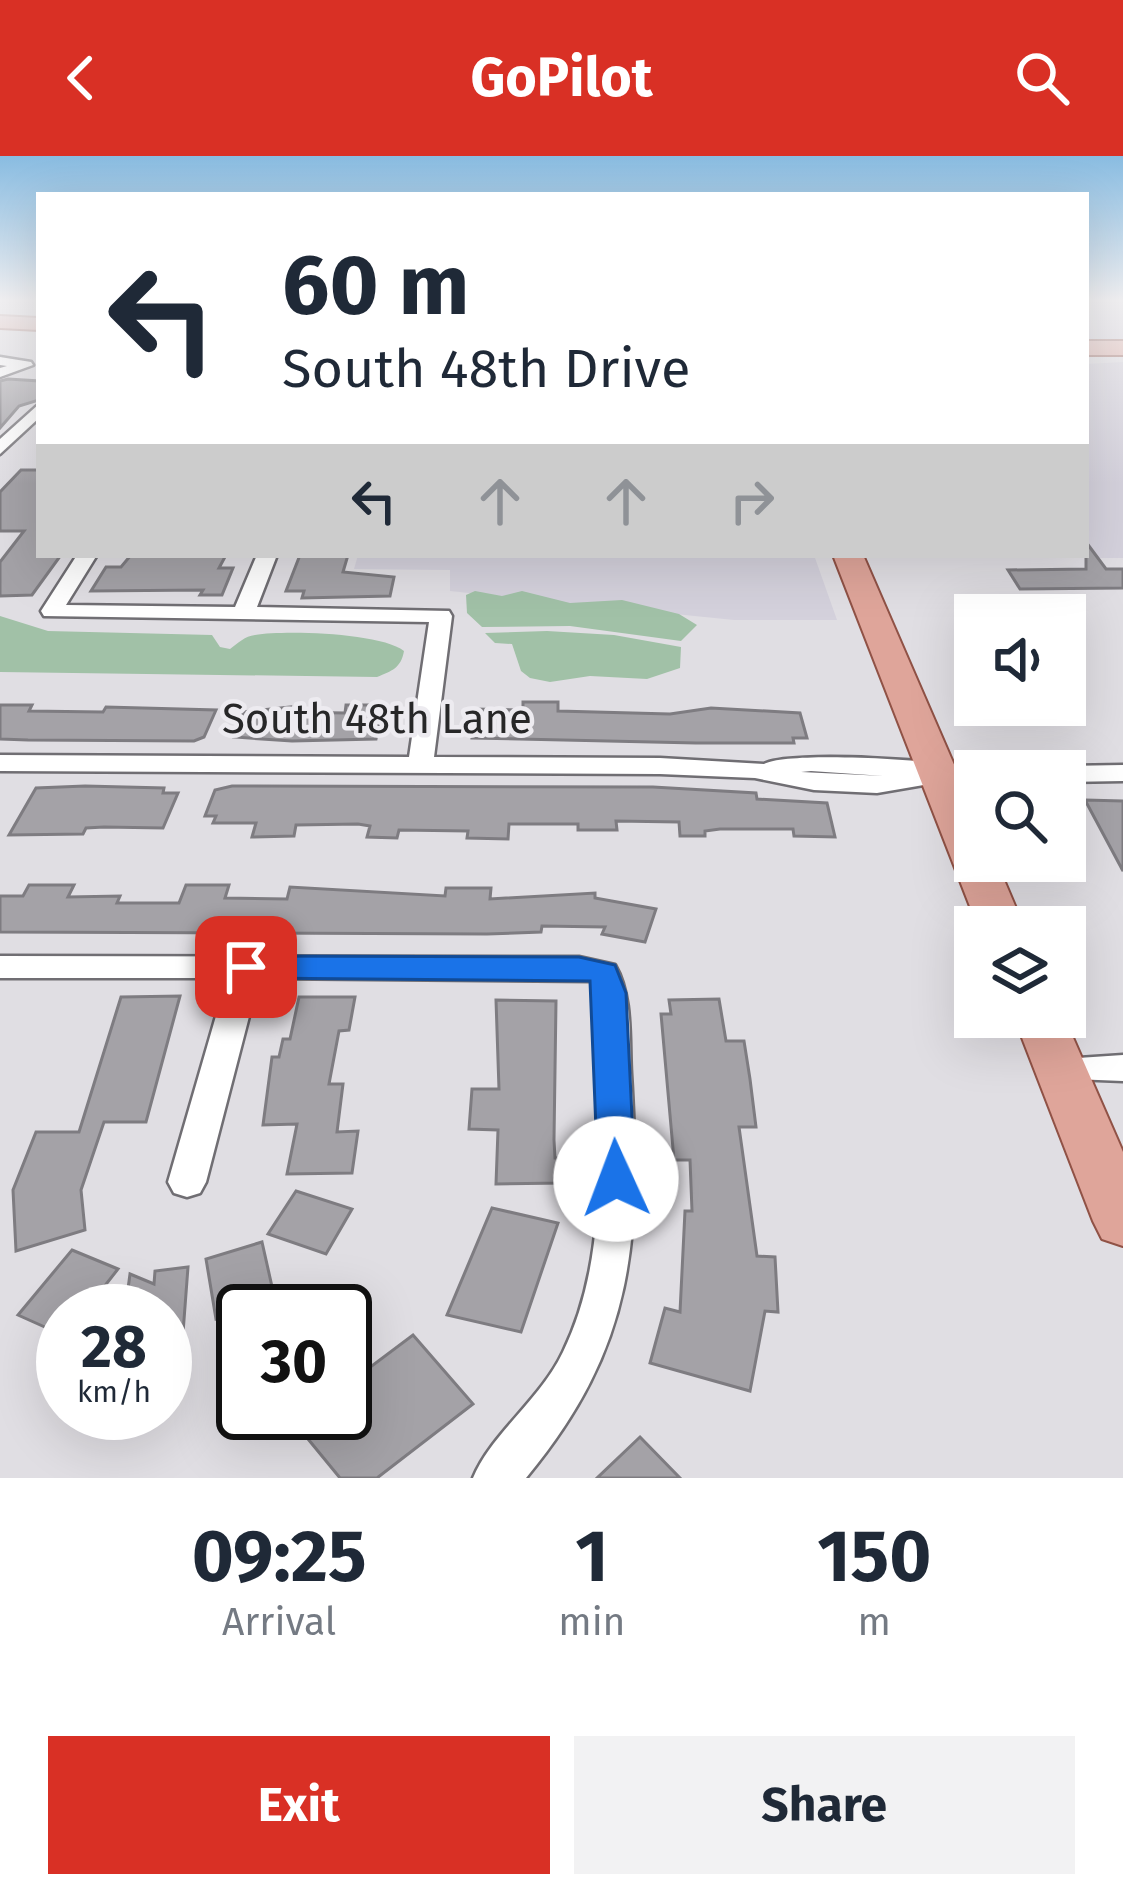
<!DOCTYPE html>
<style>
:root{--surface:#fff;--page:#f2f2f3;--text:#1f2937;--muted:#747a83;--accent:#d93025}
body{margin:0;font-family:"Fira Sans",sans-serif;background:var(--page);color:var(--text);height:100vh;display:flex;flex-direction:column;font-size:45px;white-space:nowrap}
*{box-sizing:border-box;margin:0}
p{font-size:39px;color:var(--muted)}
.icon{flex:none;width:66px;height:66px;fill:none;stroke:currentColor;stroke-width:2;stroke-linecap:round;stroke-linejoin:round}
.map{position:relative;height:1322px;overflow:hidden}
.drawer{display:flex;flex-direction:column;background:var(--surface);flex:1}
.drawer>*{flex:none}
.hud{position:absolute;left:36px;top:36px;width:1053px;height:366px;border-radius:0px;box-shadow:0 12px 48px #0002;background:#fff;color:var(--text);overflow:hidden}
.buttons{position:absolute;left:954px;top:438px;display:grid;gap:24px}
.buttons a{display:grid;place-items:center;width:132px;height:132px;border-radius:0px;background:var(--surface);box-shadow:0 12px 48px #0002;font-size:60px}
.speed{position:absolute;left:36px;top:1128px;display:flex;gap:24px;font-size:60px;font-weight:700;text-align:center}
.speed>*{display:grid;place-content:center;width:156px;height:156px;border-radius:50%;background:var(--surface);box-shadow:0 12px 48px #0002;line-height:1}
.speed small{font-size:30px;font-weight:400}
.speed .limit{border:6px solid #111;border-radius:18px;background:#fff;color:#111}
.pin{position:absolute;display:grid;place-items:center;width:102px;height:102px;color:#fff;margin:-51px;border-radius:24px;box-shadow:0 6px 18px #0006}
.me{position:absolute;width:132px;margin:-66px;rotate:358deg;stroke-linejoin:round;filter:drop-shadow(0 0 9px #0008)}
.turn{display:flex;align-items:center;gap:42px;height:252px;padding:0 48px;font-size:54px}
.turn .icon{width:156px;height:156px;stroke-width:2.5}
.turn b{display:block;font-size:84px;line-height:102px}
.lanes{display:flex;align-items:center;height:114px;padding:0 48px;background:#0003;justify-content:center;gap:60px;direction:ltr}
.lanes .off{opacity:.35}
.eta{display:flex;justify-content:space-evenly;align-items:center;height:204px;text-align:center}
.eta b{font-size:72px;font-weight:700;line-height:84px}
.primary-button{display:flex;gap:24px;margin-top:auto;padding:24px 48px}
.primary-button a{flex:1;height:138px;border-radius:0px;background:var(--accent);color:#fff;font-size:48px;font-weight:700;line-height:138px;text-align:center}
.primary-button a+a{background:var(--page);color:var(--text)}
header{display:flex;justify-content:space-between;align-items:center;height:156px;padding:0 48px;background:var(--accent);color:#fff;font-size:54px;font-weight:700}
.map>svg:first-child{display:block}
.built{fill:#d4d1dc}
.green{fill:#a1c1a7}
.building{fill:#a4a2a7;stroke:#7e7c81;stroke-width:3}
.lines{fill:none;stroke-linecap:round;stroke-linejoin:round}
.street-casing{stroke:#706e73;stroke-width:5}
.primary-casing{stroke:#905246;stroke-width:4}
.street{fill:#fff;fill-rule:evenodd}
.primary{fill:#dfa59a;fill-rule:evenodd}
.route{fill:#1a73e8;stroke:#114b97;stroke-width:3}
.labels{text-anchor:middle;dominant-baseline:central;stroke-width:9;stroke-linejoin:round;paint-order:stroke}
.street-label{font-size:42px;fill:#272728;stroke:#edebf0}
</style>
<header><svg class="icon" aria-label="back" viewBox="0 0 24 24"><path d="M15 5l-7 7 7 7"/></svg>GoPilot<svg class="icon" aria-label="search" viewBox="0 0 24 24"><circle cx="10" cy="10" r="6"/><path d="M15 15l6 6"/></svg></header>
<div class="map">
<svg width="1123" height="1322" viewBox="0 0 1123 1322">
<rect width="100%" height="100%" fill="#e0dee3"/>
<g class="built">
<rect x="1086" y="143" width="37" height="45"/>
<polygon points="1123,206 1123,402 892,402 1086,399 1086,208"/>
<polygon points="358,399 814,399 837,464 734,464 450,435 450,414 354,413"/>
</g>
<g class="green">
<polygon points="475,435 502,440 522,435 570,447 622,444 679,458 697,469 681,485 570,470 482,471 467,457 466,439"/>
<path d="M0,460l48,15 164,4 8,12 10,2c8,-6 15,-13 25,-14 31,-5 126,-2 149,16 -3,17 -12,20 -27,26l-377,-5z"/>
<polygon points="547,475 614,479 681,491 680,512 647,523 590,520 550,526 530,522 521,515 512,488 495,487 485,477"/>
</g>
<g class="building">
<polygon points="8,223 39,225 39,244 19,250 0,272 0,225"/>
<polygon points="21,314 39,314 39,399 61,399 32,439 0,440 0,406 24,375 0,375 0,336"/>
<polygon points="1086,386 1106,413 1123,413 1123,432 1020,433 1008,414 1086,413"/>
<polygon points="131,399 226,399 219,412 233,412 222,439 200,439 203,434 91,435 106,411 121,411"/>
<polygon points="300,399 348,399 343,416 394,421 390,440 302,442 304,435 286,435"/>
<polygon points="523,546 558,546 558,555 670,558 711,552 800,557 807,582 793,582 794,587 696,587 472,582 475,553 523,554"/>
<polygon points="0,549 32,549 29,555 103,556 106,551 216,554 204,581 194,585 28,584 0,583"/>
<polygon points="346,549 370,549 369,555 381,555 376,583 292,585 234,581 243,556 290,551 288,556 345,557"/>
<polygon points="85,630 164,632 163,637 178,637 163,672 104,671 86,672 83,678 9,679 36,632"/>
<polygon points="232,630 653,631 756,637 757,643 827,647 835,681 794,680 793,673 720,673 705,675 705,680 680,680 679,666 616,665 617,674 578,674 578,668 509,668 508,683 467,682 468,675 399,674 397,682 367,681 370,670 358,668 296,669 294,680 252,681 256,667 213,667 216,660 205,660 215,634"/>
<polygon points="1085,644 1123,645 1123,715"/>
<polygon points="29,729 74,729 68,741 120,740 117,747 179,747 186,729 229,729 225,742 287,743 290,731 445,740 446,732 491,732 490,743 595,737 595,742 656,753 645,786 602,778 605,771 542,770 541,776 487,778 0,776 0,740 23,740"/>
<polygon points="180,840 146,966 104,966 81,1034 85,1074 16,1095 13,1034 36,976 79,976 121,841"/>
<polygon points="299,841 355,841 349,874 339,875 329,928 343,928 337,976 358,975 352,1017 287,1018 297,968 263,969 272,901 279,901 283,883 290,883"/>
<polygon points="719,843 726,885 744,885 750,923 756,971 739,971 757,1100 775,1101 778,1156 765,1155 750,1235 650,1207 665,1152 680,1156 685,1055 692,1055 690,1004 674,1004 661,858 671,858 669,844"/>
<polygon points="496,844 556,845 554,984 555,1002 563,1002 563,1027 496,1028 498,974 469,973 472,933 499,933"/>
<polygon points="296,1035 352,1053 326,1098 268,1078"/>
<polygon points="492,1052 558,1067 521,1176 447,1159"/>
<polygon points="262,1086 275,1144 216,1163 206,1103"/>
<polygon points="72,1094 118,1113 85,1155 63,1155 63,1168 54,1164 47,1172 18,1159"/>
<polygon points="188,1111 183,1177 165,1179 165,1155 125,1155 130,1118 154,1128 155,1115"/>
<polygon points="413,1179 473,1248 377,1322 340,1322 308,1283 345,1257 345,1252 370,1231 361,1218"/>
<polygon points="640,1281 680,1322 597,1322"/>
</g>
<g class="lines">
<defs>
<g id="street">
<polygon points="0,201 31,206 33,209 0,221 0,212 7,210 0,209"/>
<polygon points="39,248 39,262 0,298 0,283"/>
<path d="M77,399h20l-31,50 169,2 22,-52h20l-20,52 192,4 3,5 -18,141 226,1 104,6c23,-14 193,-4 221,7h-10v12l-28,-2 -70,12 -63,-3 -59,-12 -95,-4 -660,-3v-16l409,2 20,-135 -385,-6 -3,-5zM801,616l10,-1 73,5z"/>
<polygon points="1123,609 1123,625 1065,626 1065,615 1054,615 1065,610"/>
<path d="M0,800l579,1 36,8c18,31 14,74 16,108 10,165 5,273 -105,405h-53c18,-44 68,-79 90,-126 42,-86 37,-186 34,-280 -1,-29 2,-62 -6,-91l-332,-3 -53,204 -6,11 -13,4 -13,-4 -6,-11 59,-204h-227z"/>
<polygon points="1123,899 1123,925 1048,922 1043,913 1048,904"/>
</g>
<g id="primary">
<polygon points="0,160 39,162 39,174 0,172"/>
<rect x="1086" y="185" width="37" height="14"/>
<polygon points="833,399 863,399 975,657 975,705 996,705 1024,771 978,771"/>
<polygon points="1014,861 1064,861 1123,996 1123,1090 1102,1083 1093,1065"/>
</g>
</defs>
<use href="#street" class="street-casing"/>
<use href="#primary" class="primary-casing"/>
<use href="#street" class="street"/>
<use href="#primary" class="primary"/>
</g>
<linearGradient id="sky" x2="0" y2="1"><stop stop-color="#89bce1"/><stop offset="0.44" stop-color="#f1f0f2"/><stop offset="1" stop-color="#f1f0f2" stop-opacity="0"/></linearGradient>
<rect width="1123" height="328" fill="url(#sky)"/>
<polygon class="route" points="246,800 579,801 615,809 626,837 635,1023 630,1034 616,1039 603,1034 598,1023 590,825 246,822 235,819 230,811 235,803"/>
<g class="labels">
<g class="street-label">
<text x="377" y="563">South 48th Lane</text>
</g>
</g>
</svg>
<div class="buttons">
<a><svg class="icon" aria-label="sound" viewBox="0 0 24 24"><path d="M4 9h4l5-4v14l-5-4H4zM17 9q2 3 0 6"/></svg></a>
<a><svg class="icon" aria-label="search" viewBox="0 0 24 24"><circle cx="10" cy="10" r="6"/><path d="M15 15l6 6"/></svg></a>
<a><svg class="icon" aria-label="layers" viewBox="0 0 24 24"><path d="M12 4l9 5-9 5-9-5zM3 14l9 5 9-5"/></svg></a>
</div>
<div class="speed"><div>28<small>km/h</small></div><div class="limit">30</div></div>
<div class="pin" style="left:246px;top:811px;background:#d93025"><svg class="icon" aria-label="arrive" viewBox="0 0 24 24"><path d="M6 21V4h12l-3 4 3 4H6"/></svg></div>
<svg class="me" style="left:616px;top:1023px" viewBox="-20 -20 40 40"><circle r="19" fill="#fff"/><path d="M0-13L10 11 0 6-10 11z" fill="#1a73e8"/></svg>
<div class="hud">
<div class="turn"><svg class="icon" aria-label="left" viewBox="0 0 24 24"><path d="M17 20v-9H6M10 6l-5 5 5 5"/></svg><div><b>60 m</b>South 48th Drive</div></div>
<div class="lanes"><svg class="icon" aria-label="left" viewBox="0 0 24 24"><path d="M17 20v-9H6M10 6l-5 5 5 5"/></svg><svg class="icon off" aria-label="ahead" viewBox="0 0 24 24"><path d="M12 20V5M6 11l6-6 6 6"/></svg><svg class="icon off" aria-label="ahead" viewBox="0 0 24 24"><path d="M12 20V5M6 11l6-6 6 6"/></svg><svg class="icon off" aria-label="right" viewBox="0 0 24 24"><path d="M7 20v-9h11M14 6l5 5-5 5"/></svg></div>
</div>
</div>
<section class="drawer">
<div class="eta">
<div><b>09:25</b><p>Arrival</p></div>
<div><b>1</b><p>min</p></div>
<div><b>150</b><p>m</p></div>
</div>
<div class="primary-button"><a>Exit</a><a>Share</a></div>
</section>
